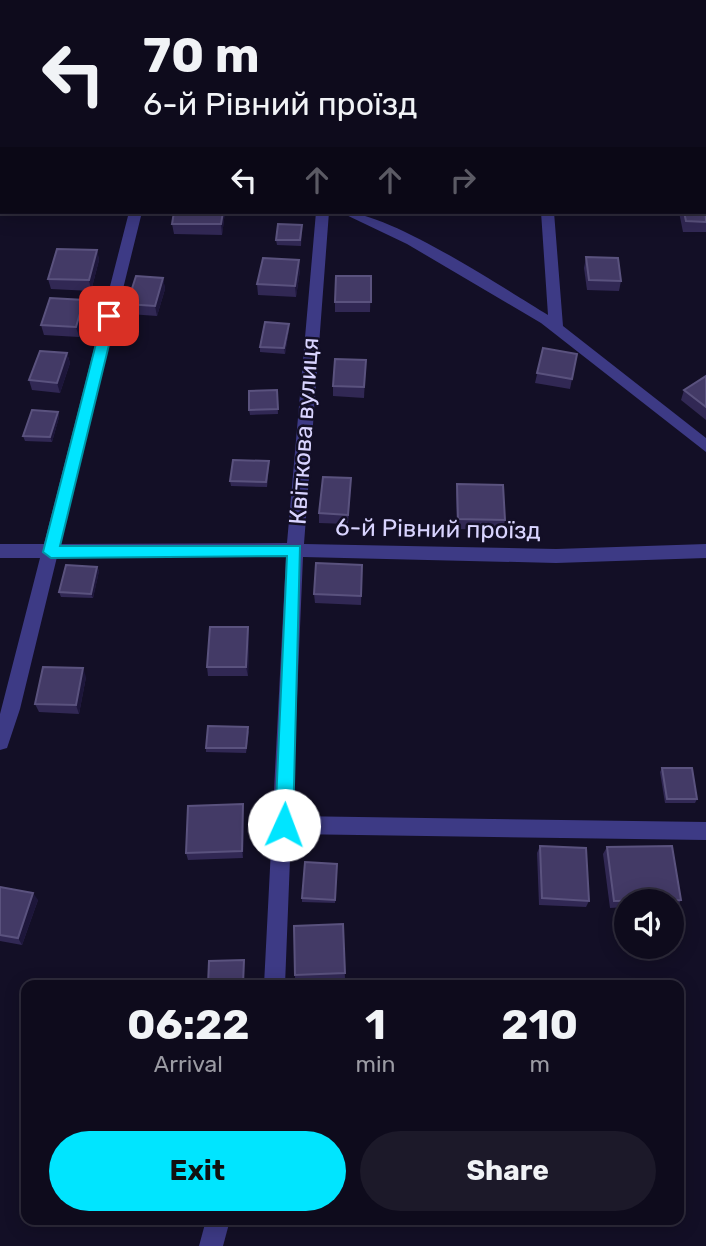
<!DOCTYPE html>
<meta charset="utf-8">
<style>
:root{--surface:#0e0b1c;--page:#1c1929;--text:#f1f3f6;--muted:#9b9ba3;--line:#2e2b3b;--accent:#00e5ff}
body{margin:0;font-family:Rubik,sans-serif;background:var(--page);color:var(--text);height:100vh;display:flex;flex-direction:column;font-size:26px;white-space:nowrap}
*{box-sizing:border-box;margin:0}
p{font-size:23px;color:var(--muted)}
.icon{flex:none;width:38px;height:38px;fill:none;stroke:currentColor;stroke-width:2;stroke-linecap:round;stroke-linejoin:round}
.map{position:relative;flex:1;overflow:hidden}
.panel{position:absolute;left:21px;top:980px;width:663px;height:245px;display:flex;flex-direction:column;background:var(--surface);border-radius:14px;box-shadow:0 4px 18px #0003,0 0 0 2px var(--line)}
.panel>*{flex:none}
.top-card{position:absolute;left:0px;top:0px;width:707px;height:214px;box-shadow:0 4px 18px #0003,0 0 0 2px var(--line);background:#0e0b1c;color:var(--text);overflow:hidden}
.fabs{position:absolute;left:614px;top:889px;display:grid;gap:14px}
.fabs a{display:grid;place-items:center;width:70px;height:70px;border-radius:50%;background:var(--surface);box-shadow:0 4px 18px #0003,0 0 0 2px var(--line);font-size:35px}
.pin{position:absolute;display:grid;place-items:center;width:60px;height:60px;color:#fff;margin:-30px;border-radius:14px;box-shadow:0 4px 10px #0006}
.me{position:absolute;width:77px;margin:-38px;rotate:2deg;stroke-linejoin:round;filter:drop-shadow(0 0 5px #0008)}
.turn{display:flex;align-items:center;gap:24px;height:147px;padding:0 28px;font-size:32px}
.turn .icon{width:91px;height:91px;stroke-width:2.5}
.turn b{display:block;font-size:49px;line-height:60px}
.lanes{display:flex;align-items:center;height:66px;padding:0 28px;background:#0003;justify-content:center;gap:35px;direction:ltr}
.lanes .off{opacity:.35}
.eta{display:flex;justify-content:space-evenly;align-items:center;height:119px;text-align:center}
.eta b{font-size:42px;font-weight:700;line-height:49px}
.primary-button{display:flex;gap:14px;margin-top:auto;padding:14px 28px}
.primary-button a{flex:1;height:80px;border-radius:42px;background:var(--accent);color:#111;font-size:28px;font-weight:700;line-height:80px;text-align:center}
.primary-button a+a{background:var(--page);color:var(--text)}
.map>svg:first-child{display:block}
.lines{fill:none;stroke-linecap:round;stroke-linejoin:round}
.minor{fill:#3d3a85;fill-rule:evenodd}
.wall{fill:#312854}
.shaded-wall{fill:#1d163a}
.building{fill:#433a66;stroke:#5a527e;stroke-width:2}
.route{fill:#00e5ff;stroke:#0095a6;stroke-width:2}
.labels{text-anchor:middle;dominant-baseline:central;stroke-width:5;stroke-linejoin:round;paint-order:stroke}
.street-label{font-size:24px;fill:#d9d4ff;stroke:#130f26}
</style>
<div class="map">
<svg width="706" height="1246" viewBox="0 0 706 1246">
<rect width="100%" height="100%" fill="#130f26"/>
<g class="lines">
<g class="minor">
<rect x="177" y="0" width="12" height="2"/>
<rect x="344" y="0" width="12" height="2"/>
<rect x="527" y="0" width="12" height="2"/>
<rect x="0" y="196" width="2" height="8"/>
<polygon points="129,212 142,212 60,544 287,543 316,212 329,212 304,544 556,549 706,544 706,558 556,563 303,557 292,816 706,822 706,840 291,834 285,985 264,985 286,557 57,557 20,709 7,748 0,750 0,714 40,558 0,558 0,544 44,544"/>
<path d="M340,212c47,-2 163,76 208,103l-7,-103h13l9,114 143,112v14l-165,-129 -134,-79z"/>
<polygon points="206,1220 230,1220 223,1246 199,1246"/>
</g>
</g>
<g class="wall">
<polygon points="706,203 706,232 683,232 679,212 705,212"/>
<polygon points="225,212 222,235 174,234 172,224"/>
<polygon points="302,225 301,246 277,245 276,240"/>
<polygon points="97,250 99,260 91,291 51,289 48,279"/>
<polygon points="586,257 621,281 619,291 587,290 584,268"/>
<polygon points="300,270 296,297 258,295 257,284"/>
<polygon points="371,276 370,312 335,312 335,302"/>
<polygon points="163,278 165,289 157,316 129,314 127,304"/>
<polygon points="84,300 87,310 79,337 44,335 41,325"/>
<polygon points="289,329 285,354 260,352 260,347"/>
<polygon points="543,348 577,354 570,389 535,383"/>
<polygon points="67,353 70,363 60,393 32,390 29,380"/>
<polygon points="366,360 364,398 333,396 333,386"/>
<polygon points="706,376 706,420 681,400 684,390"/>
<polygon points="277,390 278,414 250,415 249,410"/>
<polygon points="58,412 59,417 52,442 25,441 23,436"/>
<polygon points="269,466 267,487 231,486 230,481"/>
<polygon points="351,478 348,524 319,523 319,513"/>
<polygon points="457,484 505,520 503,530 457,529 456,494"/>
<polygon points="362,565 361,605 315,603 314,594"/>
<polygon points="97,567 99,571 93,598 61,597 59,592"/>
<polygon points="248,627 249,636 248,676 208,676 207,667"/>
<polygon points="86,677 79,714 39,712 35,704"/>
<polygon points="249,731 246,753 206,752 206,748"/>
<polygon points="662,768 697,799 695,803 665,803 660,772"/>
<polygon points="244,811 243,858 188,860 186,853"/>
<polygon points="540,846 589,901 586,907 539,905 537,853"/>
<polygon points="607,847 681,900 677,907 672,907 672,901 626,901 626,907 610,908 603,854"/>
<polygon points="337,864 335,903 302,902 302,898"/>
<polygon points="0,887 38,900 22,945 0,941"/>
<polygon points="343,924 345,979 295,981 295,975"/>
</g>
<g class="shaded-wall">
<polygon points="223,212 225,212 222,235 221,224"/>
<polygon points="97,250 99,260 91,291 89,280"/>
<polygon points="299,260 300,270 296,297 295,286"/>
<polygon points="163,278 165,289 157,316 155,306"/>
<polygon points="84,300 87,310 79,337 76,327"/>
<polygon points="289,324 289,329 285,354 284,348"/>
<polygon points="67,353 70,363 60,393 57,383"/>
<polygon points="58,412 59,417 52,442 50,437"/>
<polygon points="351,478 351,488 348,524 348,515"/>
<polygon points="97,567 99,571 93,598 91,594"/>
<polygon points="248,627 249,636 248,676 246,667"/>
<polygon points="83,668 86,677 79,714 76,705"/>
<polygon points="243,804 244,811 243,858 242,851"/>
<polygon points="33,893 38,900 22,945 18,938"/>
</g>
<g class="building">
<rect x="363" y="0" width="21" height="2"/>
<polygon points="548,0 578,0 579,2 548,2"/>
<polygon points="0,17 2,18 2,31 0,31"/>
<polygon points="705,203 706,222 686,221 684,212 705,212"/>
<polygon points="174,212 223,212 221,224 172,224"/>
<polygon points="278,224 302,225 300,240 276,240"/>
<polygon points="57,249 97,250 89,280 48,279"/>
<polygon points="586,257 618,258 621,281 589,280"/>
<polygon points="263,258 299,260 295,286 257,284"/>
<polygon points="136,276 163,278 155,306 127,304"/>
<polygon points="336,276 371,276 371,302 335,302"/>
<polygon points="50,298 84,300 76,327 41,325"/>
<polygon points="265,322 289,324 284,348 260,347"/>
<polygon points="543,348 577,354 572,379 537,373"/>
<polygon points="40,351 67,353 57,383 29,380"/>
<polygon points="335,359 366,360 364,387 333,386"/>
<polygon points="706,376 706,407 684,390"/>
<polygon points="277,390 278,409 249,410 249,391"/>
<polygon points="32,410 58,412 50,437 23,436"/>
<polygon points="233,460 269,461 266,482 230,481"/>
<polygon points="323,477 351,478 348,515 319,513"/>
<polygon points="457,484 503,485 505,520 458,519"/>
<polygon points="316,563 362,565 361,596 314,594"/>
<polygon points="66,565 97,567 91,594 59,592"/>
<polygon points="210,627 248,627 246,667 207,667"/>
<polygon points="43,667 83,668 76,705 35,704"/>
<polygon points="208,726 248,727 246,748 206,748"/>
<polygon points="662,768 692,768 697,799 667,799"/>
<polygon points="243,804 242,851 186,853 188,806"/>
<polygon points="540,846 586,848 589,901 542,898"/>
<polygon points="672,846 681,900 614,901 607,847"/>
<polygon points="305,862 337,864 335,900 302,898"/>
<polygon points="0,887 33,893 18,938 0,935"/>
<polygon points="343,924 345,973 295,975 294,926"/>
<polygon points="244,960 243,985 208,985 209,961"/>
</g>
<polygon class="route" points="109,312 116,316 60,546 300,546 293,825 290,830 284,833 278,830 275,825 287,556 51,558 43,552 103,316"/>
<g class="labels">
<g class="street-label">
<text transform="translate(304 431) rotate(-86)">Квіткова вулиця</text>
<text transform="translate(438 529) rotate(1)">6-й Рівний проїзд</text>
</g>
</g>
</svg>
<div class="fabs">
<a><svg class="icon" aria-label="sound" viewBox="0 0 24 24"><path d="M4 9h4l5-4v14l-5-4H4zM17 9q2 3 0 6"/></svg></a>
</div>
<div class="pin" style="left:109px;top:316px;background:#d93025"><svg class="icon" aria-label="arrive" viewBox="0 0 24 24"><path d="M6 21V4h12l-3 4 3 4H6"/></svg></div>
<svg class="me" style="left:284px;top:825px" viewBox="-20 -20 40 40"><circle r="19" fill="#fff"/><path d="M0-13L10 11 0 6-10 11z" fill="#00e5ff"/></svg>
<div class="top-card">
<div class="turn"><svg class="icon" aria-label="left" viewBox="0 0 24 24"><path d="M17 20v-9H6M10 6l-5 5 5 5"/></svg><div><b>70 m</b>6-й Рівний проїзд</div></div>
<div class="lanes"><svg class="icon" aria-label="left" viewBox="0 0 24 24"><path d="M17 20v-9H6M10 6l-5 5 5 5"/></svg><svg class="icon off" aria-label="ahead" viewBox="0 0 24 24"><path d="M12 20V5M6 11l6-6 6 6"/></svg><svg class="icon off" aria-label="ahead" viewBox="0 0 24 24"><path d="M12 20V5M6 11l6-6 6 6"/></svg><svg class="icon off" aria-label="right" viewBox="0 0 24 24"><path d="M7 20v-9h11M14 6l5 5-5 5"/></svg></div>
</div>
<section class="panel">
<div class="eta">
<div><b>06:22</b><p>Arrival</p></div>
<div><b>1</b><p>min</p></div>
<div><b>210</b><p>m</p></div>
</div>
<div class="primary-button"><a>Exit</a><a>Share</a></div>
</section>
</div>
